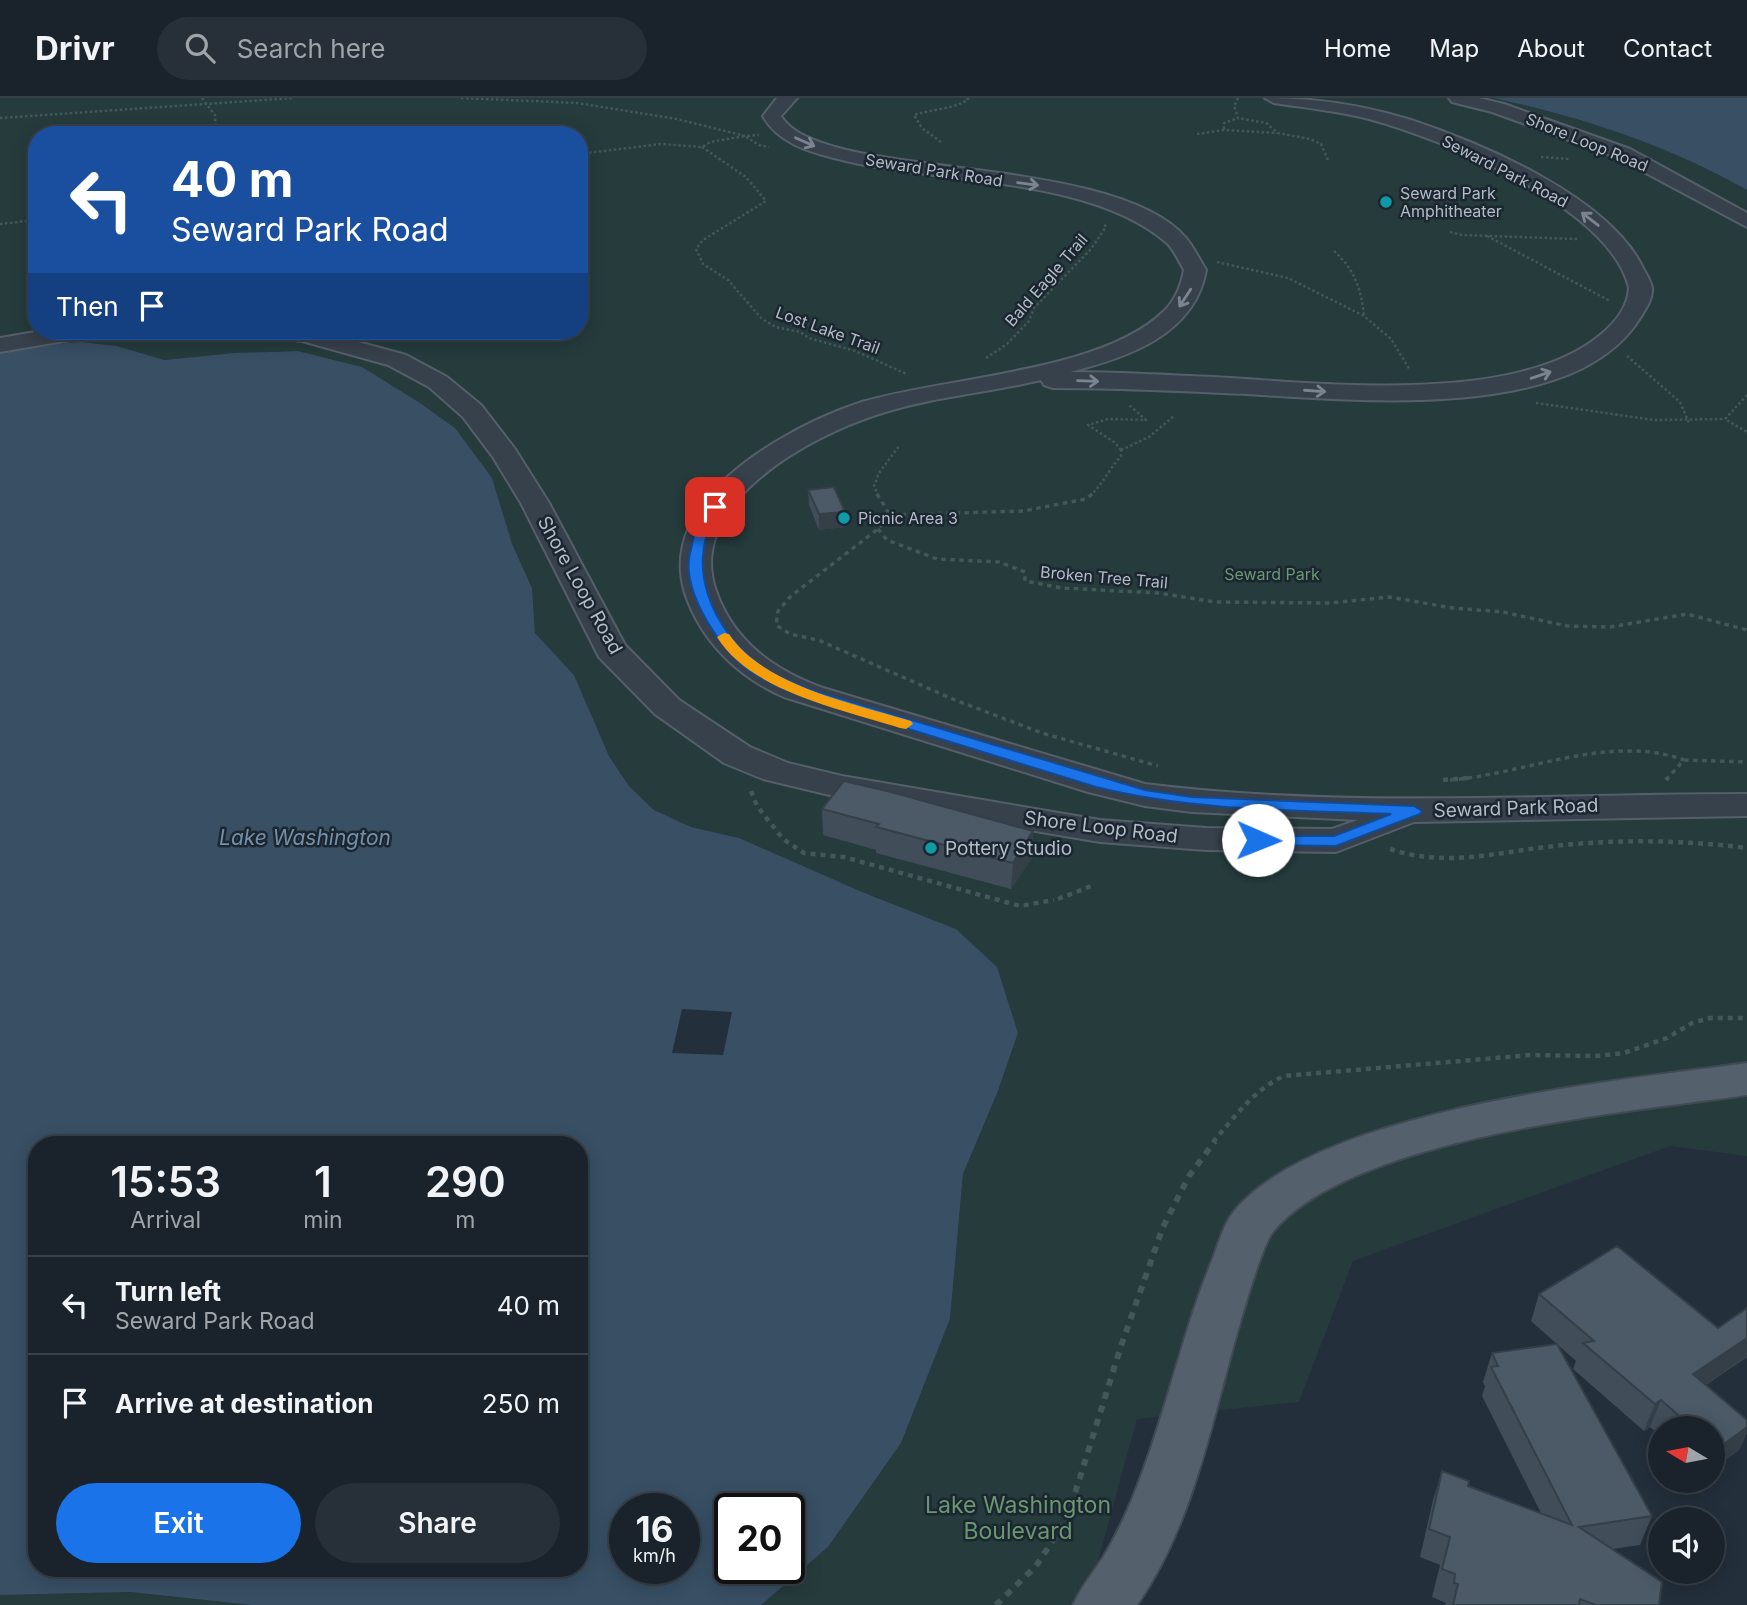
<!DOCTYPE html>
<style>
:root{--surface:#1a232c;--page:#272f38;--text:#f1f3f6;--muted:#9fa4a9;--line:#384048;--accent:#1a73e8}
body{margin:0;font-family:Inter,sans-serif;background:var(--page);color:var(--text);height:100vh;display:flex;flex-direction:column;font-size:26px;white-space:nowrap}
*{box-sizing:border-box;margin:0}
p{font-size:23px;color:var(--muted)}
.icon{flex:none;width:38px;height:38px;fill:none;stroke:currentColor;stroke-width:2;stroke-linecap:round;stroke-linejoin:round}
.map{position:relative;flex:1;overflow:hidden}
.drawer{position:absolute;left:28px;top:1038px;width:560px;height:441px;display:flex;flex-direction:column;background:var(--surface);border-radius:28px;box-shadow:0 4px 18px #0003,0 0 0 2px var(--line)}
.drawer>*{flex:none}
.banner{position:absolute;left:28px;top:28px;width:560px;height:214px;border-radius:28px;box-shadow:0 4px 18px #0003,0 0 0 2px var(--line);background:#1a4fa0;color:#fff;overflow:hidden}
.needle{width:46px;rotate:280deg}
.controls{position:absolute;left:1648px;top:1318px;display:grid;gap:14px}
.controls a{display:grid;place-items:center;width:77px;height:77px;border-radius:50%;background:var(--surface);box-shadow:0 4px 18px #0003,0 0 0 2px var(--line);font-size:35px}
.speed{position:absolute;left:609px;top:1395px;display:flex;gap:14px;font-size:35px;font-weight:700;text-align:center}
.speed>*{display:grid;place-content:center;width:91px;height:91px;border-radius:50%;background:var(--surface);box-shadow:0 4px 18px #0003,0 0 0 2px var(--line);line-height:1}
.speed small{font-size:18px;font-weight:400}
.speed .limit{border:4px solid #111;border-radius:10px;background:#fff;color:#111}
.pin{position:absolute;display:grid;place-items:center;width:60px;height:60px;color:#fff;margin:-30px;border-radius:14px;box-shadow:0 4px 10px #0006}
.me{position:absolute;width:77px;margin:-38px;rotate:91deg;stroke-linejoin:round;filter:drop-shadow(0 0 5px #0008)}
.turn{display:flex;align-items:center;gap:24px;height:147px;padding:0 28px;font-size:32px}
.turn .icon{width:91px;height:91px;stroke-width:2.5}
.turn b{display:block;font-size:49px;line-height:60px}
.then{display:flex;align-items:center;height:66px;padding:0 28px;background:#0003;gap:14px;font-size:26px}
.eta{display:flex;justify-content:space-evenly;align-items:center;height:119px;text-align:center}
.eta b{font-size:42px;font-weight:600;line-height:49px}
.cta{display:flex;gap:14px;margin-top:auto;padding:14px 28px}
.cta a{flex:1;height:80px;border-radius:42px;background:var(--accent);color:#fff;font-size:28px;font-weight:600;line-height:80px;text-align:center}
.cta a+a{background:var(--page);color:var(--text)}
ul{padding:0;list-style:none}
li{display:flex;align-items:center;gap:21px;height:98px;padding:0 28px;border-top:2px solid var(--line)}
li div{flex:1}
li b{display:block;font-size:26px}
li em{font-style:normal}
header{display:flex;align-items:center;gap:42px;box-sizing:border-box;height:98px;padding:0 35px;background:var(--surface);border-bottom:2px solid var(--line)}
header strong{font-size:33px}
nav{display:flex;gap:38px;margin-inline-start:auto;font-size:24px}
.search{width:490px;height:63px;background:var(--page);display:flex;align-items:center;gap:18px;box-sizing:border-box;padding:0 24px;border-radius:38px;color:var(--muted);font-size:26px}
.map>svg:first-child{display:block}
.green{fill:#253b3c;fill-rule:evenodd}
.water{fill:#384f64;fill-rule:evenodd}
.pier{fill:#232f3b}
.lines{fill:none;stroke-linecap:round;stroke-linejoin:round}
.minor-casing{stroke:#555f69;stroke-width:4}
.major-casing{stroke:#404a54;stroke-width:4}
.path-far3{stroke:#435858;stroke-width:2.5;stroke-dasharray:2.5 2.5;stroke-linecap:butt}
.path-far2{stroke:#435858;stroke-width:3.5;stroke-dasharray:4.5 4.5;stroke-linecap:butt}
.path-far1{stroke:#435858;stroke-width:4.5;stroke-dasharray:5 5;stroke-linecap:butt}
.path{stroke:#435858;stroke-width:6;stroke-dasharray:7 7;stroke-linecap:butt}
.minor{fill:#37414b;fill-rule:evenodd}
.major{fill:#54606b;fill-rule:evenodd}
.wall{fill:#414d59}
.shaded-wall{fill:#353f48}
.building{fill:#4c5a67;stroke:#353f48;stroke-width:2}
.oneway{stroke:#7b858f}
.route{fill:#1a73e8;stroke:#114b97;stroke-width:2}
.slow{fill:#f59e0b}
.culture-dot{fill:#0f9aa8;stroke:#1c2630;stroke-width:2.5}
.labels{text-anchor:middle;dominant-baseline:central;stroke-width:5;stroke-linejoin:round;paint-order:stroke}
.far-street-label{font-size:16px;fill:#b2bcc7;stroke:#1c2630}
.far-poi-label{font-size:16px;fill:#b2bcc7;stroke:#1c2630;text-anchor:start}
.far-park-label{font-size:16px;fill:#69976f;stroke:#1c2630}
.street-label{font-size:19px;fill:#b2bcc7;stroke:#1c2630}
.poi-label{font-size:19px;fill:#b2bcc7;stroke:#1c2630;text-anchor:start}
.water-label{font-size:21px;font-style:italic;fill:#7290aa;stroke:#1c2630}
.near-park-label{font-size:23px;fill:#69976f;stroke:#1c2630}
</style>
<header>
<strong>Drivr</strong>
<div class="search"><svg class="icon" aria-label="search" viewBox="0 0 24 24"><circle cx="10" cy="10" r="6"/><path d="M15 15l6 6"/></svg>Search here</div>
<nav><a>Home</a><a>Map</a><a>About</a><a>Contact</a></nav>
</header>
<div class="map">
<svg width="1747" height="1507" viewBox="0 0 1747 1507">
<rect width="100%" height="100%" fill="#232f3b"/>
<g class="green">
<path d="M0,0h1493c89,19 174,47 254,92v966l-77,-10 -317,115 -54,141 -162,17 -51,186h-325l67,-58 73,-104 49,-124 13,-145 35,-83 20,-58 -140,-136 -16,-4 -123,-55 -48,-11 -37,-17 -25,-24 -20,-30 -35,-81 -39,-42 -3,-45 -77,-160 -93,-61 -64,-16h-20l-114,9 -47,-14 -35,-4 -44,3 -38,8zM37,37h542v196h-542z"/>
<polygon points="130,1494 252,1507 0,1507 0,1497"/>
</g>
<g class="water">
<path d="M1493,0h254v92c-80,-45 -165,-73 -254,-92z"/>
<path d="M82,244l35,4 47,14 71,-7 63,-2 64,16 58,36 35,25 37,50 20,66 20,44 3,45 39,42 35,81 20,30 25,24 37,17 48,11 123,54 94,37 41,38 21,66 -20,58 -35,83 -13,145 -49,124 -73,104 -67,58h-509l-122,-13 -130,3v-1242l38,-8zM37,1046h542v424h-542zM625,1410h59v60h-59zM730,1410h59v60h-59z"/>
</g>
<polygon class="pier" points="682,911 732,914 723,957 672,955"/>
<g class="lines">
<defs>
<g id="minor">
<path d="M777,0h20l-16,18c11,18 35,25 54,31 89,26 292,22 351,91 8,10 14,22 20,32 -11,65 -80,88 -136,102 48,0 96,3 144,5 106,6 299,29 385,-41 15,-12 29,-29 30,-48 -19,-81 -186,-149 -260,-169 -31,-8 -63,-11 -95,-16l-9,-5c51,0 98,7 146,22 72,24 198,77 232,148 3,6 8,13 9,20 1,11 -7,22 -12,30 -14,23 -34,38 -57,50 -91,45 -238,32 -337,26 -65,-3 -129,-6 -193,-6l-9,-3 -3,-5c-54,13 -110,17 -162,34 -69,22 -194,89 -163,177 18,51 58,79 107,97l322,96c200,25 402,10 602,10v22l-333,6 -78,30 -130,-2 -106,-8 -258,-44 -79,-19 -39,-16 -69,-49 -56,-57 -78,-154 -28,-46 -30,-40 -34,-30 -41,-22 -86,-24 -38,-5 -4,-5h58l88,24 41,22 34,28 34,44 34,54 76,142 54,55 71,47 38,16 54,13 258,44 106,8 126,1 26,-9 -166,-8 -47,-6 -57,-14 -304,-95c-46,-20 -83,-56 -99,-104 -10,-32 -2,-63 18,-89 33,-46 106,-85 159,-102 84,-25 239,-30 301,-90 12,-11 18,-26 21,-42 -5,-9 -10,-20 -17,-27 -80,-69 -233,-58 -333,-85 -27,-7 -57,-16 -71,-42z"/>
<polygon points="1449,0 1479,0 1504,6 1630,51 1747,115 1747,129 1616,59 1492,14 1452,4"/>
<polygon points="41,233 94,233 90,238 82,240 0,254 0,240"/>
</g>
<path id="major" d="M1747,965v32c-120,17 -398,42 -475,138 -9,12 -27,72 -32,90 -28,95 -45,198 -103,282h-64c8,-18 20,-32 31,-49 15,-25 26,-50 36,-77 28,-73 43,-149 73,-221 6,-16 11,-35 22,-48 87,-102 382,-129 512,-147z"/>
</defs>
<use href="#minor" class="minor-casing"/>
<use href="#major" class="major-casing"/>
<g class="path-far3">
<polyline points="202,0 215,17 216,37"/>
<polyline points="461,0 577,5 677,21 745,38 759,37"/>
<polyline points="1238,0 1234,8 1238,20 1266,25 1278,35 1310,41 1321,46 1328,62"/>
<polyline points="0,20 293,0"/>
<polyline points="1224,31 1224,25 1238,20"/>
<polyline points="1197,36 1224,32 1277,35"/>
<path d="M941,44l-19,-14 -8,-13c14,-5 45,-7 54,-16l-4,-1"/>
<polyline points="702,49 746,79 766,103 703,142 696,151 703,166 728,182 762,221 776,229 800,234 809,240 855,253 907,276"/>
<polyline points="579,56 661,46 702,49 710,44 745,38 759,47 769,49"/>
<polyline points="1541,59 1570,61"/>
<polyline points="0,126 37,122"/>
<polyline points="1450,134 1462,137 1577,141"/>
<polyline points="1487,138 1610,203"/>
<path d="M1334,153c20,18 27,37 30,64"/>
<polyline points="1217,164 1288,180 1364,218 1391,241 1410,272"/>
<polyline points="1627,258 1680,304 1689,325"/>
<polyline points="986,260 1007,246 1029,223 1034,210 1091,151 1106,129 1104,126"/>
<polyline points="1747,297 1725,321 1747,334"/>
<polyline points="1536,305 1654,322 1725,321"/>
<polyline points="1121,352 1114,344 1088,327 1108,321 1146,322 1129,307"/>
<polyline points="1121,352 1149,339 1174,318"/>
<polyline points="878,398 874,388 879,375 899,348"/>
<path d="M1090,398c13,-12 19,-27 31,-40v-6"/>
</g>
<g class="path-far2">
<polyline points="877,396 890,417"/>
<polyline points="1092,396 1086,401 1023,413 890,417 878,431 791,498 778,513 776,527 790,536 818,542 955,602 1042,635 1158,668"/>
<polyline points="878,431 887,442 937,461 999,464 1025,474 1025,483 1062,490 1158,495 1215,504 1330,505 1389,499 1453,510 1503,514 1567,528 1610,529 1687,516 1747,532"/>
<path d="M1450,682c76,-6 160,-47 234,-20"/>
<polyline points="1666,682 1684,662 1747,664"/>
</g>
<g class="path-far1">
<polyline points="1443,682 1469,680"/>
<polyline points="1666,682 1668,680"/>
<polyline points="751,693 757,708 783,741 804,755 844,759 1020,808 1054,802"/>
<path d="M1390,751c56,19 107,3 164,-3 64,-7 129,-6 193,2"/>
<polyline points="1058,801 1094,787"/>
<path d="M1213,1044c22,-25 40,-52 71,-66l247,-21 64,1 29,-3 43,-15 25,-15 18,-5h37"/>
</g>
<polyline class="path" points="996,1507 1036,1468 1067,1421 1121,1248 1163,1129 1189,1078 1215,1043"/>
<use href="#minor" class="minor"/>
<use href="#major" class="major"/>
</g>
<g class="wall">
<polygon points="808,392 845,429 819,432 809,407"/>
<polygon points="822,711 1033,733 1032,760 1011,791 876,755 876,752 823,737"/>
<polygon points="1539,1196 1718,1230 1747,1210 1747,1259 1706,1287 1747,1322 1747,1335 1739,1352 1713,1371 1713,1330 1661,1330 1661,1338 1650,1329 1644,1333 1573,1271 1576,1263 1531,1223"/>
<polygon points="1492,1255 1652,1418 1640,1447 1612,1451 1659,1507 1445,1507 1446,1505 1432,1499 1440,1467 1420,1459 1433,1402 1442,1373 1468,1388 1541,1415 1482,1298 1485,1288 1483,1284"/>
</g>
<g class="shaded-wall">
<polygon points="845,414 845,429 819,432 819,416"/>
<polygon points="1033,733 1032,760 1011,791 1013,765"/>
<polygon points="1747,1240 1747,1258 1682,1303 1693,1276"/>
<polygon points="1661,1302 1650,1329 1644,1333 1655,1306"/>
<polygon points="1747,1329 1747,1335 1739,1352 1713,1371 1713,1358 1717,1351"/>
</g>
<g class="building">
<polygon points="834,389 845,414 819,416 808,392"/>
<polygon points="844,683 891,694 1033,733 1013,765 876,729 879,726 822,711"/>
<polygon points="1617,1148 1718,1230 1747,1210 1747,1240 1693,1276 1747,1322 1747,1329 1717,1351 1713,1348 1713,1330 1693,1330 1661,1302 1655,1306 1583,1245 1594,1243 1539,1196"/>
<polygon points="1557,1246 1652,1418 1579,1429 1662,1484 1659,1507 1596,1507 1580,1501 1579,1507 1453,1507 1458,1486 1454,1485 1455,1476 1442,1471 1450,1439 1429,1431 1442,1373 1469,1383 1468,1388 1572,1427 1491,1269 1498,1268 1492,1255"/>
</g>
<defs><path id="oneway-shaft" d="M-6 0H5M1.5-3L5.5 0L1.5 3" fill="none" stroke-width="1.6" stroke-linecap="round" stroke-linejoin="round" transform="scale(1.75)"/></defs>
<g class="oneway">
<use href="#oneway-shaft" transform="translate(805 44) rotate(24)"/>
<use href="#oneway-shaft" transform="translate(1028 86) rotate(8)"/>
<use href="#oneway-shaft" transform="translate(1590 121) rotate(-142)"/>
<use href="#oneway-shaft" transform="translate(1185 200) rotate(123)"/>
<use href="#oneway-shaft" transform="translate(1541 277) rotate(-19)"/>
<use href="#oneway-shaft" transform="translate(1088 283) rotate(2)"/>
<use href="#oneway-shaft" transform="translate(1315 293) rotate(4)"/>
</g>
<path class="route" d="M715,406l6,3c-40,54 -9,125 42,160 14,10 33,16 49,23l333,100 47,7 222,9 8,5 -2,3 -84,32 -78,-1 -6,-2 -2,-3 2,-4h82l57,-22c-99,-4 -199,-3 -295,-27 -70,-22 -140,-43 -210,-65 -43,-13 -91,-24 -130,-47 -32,-18 -76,-84 -66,-121 4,-17 6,-43 25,-50z"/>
<path class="slow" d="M724,535l5,1c35,52 124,69 182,87l2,3 -7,5 -6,-1c-58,-19 -149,-36 -183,-91z"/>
<g class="culture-dot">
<circle cx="1386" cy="104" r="7"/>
<circle cx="844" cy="420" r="7"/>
<circle cx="931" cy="750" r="7"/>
</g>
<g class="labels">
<g class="far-street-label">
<text transform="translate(1587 44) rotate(22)">Shore Loop Road</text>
<text transform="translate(934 72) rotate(9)">Seward Park Road</text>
<text transform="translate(1505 73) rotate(27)">Seward Park Road</text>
<text transform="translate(1046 182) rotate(-49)">Bald Eagle Trail</text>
<text transform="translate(828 232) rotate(20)">Lost Lake Trail</text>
<text transform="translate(1104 479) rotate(5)">Broken Tree Trail</text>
</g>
<g class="far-poi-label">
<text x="1400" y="95">Seward Park<tspan x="1400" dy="18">Amphitheater</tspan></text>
<text x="858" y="420">Picnic Area 3</text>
</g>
<g class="far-park-label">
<text x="1272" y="476">Seward Park</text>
</g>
<g class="street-label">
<text transform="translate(580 487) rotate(61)">Shore Loop Road</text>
<text transform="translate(1516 710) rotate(-2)">Seward Park Road</text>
<text transform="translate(1101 729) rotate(7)">Shore Loop Road</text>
</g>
<g class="poi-label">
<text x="945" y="750">Pottery Studio</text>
</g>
<g class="water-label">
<text x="305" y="739">Lake Washington</text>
</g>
<g class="near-park-label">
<text x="1018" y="1407">Lake Washington<tspan x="1018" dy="26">Boulevard</tspan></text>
</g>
</g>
</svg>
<div class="controls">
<a><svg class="needle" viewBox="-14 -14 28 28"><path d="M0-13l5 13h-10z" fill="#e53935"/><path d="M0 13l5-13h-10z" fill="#9fa4a9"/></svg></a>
<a><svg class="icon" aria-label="sound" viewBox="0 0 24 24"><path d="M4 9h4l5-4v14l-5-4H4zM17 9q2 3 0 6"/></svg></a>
</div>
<div class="speed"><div>16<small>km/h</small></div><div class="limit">20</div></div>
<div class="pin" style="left:715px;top:409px;background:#d93025"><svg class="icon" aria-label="arrive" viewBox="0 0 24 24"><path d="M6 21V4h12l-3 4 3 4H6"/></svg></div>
<svg class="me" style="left:1258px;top:742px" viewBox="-20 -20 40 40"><circle r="19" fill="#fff"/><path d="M0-13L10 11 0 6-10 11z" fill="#1a73e8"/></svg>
<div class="banner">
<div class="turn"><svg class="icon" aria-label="left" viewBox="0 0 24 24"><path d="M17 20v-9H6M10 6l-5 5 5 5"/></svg><div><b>40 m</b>Seward Park Road</div></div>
<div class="then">Then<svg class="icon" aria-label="arrive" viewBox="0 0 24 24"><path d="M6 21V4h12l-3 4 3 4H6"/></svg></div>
</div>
<section class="drawer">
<div class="eta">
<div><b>15:53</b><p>Arrival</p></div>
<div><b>1</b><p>min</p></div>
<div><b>290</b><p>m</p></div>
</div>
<ul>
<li><svg class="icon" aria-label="left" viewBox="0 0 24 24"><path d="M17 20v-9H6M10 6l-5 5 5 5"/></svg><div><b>Turn left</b><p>Seward Park Road</p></div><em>40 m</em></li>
<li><svg class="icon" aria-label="arrive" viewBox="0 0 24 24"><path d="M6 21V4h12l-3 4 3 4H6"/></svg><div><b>Arrive at destination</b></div><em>250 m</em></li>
</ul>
<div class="cta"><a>Exit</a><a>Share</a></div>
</section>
</div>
